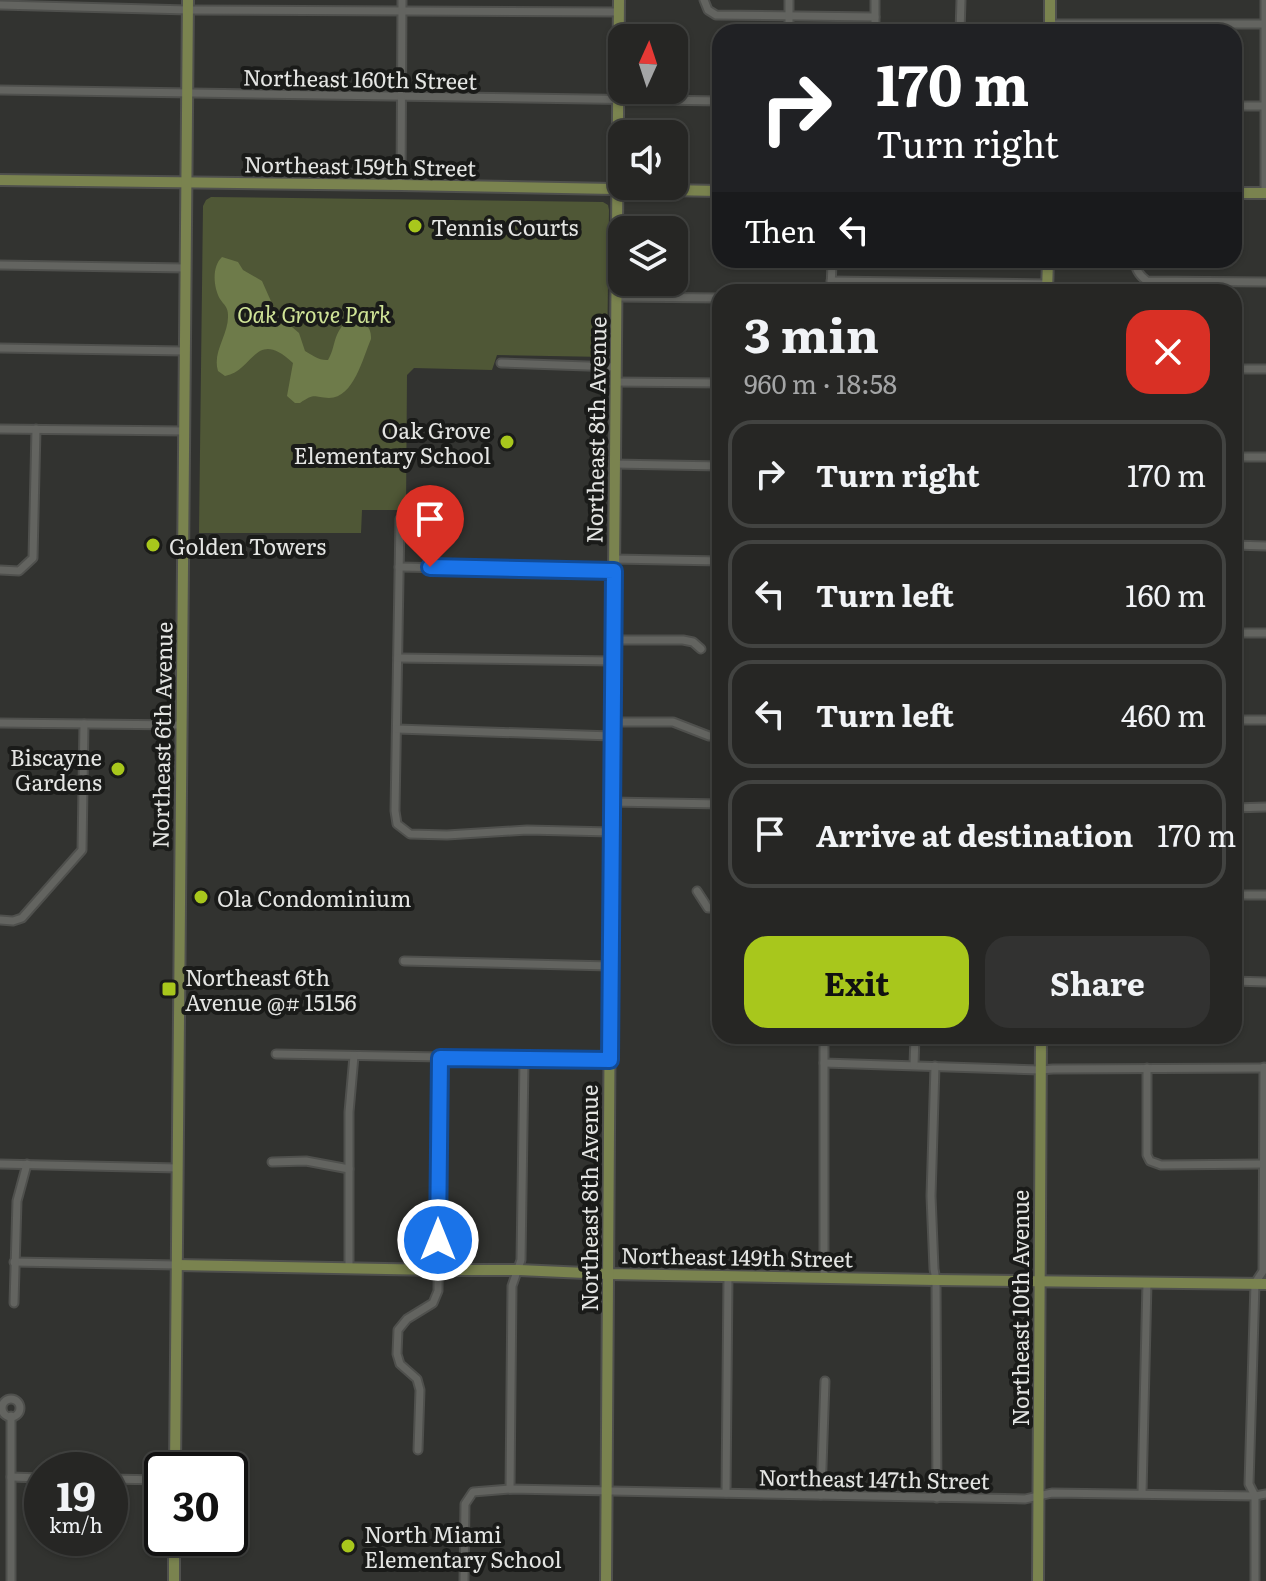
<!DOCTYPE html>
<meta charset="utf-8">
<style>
:root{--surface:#262624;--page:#323231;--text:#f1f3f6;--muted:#a4a5a6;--line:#424341;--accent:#a8c71c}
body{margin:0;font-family:Literata,serif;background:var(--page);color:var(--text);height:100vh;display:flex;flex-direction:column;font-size:30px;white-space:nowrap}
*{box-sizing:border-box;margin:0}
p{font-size:26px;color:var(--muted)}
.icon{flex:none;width:44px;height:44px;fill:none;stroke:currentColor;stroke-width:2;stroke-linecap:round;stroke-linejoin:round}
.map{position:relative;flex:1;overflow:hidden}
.sheet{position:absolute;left:712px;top:284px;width:530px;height:760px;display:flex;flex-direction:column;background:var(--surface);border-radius:24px;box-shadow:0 2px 6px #0004,0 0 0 2px var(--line)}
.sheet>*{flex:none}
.banner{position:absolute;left:712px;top:24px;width:530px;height:244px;border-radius:24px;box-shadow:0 2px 6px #0004,0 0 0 2px var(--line);background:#202124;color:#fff;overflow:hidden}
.needle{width:52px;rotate:3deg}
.tools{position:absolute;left:608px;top:24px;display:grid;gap:16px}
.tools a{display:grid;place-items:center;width:80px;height:80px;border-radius:16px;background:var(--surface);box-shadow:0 2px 6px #0004,0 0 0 2px var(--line);font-size:40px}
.speed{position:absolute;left:24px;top:1452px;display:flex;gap:16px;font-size:40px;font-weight:700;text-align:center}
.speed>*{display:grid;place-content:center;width:104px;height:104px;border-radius:50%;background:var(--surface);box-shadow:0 2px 6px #0004,0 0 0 2px var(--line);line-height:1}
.speed small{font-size:20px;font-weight:400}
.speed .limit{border:4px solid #111;border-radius:12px;background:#fff;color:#111}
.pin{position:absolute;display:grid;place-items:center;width:68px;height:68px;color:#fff;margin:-82px -34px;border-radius:50% 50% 50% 0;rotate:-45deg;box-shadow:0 0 8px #0007}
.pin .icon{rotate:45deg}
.me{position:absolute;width:88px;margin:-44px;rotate:0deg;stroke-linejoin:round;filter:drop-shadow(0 0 6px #0008)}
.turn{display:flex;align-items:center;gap:28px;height:168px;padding:0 32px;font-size:36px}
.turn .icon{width:104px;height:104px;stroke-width:2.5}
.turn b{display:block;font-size:56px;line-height:68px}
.then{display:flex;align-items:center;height:76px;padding:0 32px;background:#0003;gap:16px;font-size:30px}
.round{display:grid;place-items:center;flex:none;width:84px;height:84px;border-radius:24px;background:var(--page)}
.overview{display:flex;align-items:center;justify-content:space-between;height:136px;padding:0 32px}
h1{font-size:48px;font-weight:700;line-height:60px}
.action{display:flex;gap:16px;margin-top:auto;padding:16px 32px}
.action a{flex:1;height:92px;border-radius:24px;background:var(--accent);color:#111;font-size:32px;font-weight:700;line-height:92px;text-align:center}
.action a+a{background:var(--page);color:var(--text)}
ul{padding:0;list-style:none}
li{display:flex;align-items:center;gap:24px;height:108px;margin:0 16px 12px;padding:0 16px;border:4px solid var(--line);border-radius:24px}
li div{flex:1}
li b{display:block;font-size:30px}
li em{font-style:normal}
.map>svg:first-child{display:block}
.green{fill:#4f5736}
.water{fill:#6e7b4a}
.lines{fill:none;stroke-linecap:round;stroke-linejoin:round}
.street-casing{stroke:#4f504d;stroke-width:11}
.secondary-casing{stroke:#4f504d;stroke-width:14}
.street{stroke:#636460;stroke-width:7}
.secondary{stroke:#7a834f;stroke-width:10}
.route-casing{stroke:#114b97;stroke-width:20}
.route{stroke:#1a73e8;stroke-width:14}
.poi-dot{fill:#a8c71c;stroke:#1a1b19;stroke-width:3}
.labels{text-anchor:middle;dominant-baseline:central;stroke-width:8;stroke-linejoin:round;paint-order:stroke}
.street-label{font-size:22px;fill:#e4e5e3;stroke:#1a1b19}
.poi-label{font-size:22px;fill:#e4e5e3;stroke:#1a1b19;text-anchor:start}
.park-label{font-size:22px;font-style:italic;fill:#d0e497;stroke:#1a1b19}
</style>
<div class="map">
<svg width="1266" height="1581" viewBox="0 0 1266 1581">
<rect width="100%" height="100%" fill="#323330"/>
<polygon class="green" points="211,197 603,202 608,205 609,210 607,357 497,355 492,370 414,368 407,375 406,510 362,510 361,533 199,533 203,206 206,200"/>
<path class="water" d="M222,257l16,5 5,8 19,11 16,36 11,4 3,6 7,6 6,18c7,4 15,10 23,9 8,-14 4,-22 17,-38 13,-3 27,0 26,17 -8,18 -17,59 -42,59 -16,-1 -14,-5 -29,5h-5l-8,-7 6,-33c-38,-36 -39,8 -68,13l-7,-5c-6,-19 11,-37 10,-56 0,-8 -4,-10 -8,-16 -7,-12 -8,-33 2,-42z"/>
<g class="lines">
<defs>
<g id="street">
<polyline points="704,0 708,10 716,15 875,17"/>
<polyline points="0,5 188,10 619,12"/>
<polyline points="1050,24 1266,24"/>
<polyline points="789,32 789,0"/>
<polyline points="875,32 875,0"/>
<polyline points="960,32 961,0"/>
<polyline points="0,90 720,101"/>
<polyline points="1234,106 1266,106"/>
<polyline points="401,185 402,0"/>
<polyline points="1265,193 1265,0"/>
<path d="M1135,260c0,10 5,16 12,21l119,1"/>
<polyline points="0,265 185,268"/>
<polyline points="831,281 1048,284"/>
<polyline points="831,292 832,260"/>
<polyline points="617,297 720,298"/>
<polyline points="0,348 184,351"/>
<polyline points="501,363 616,367"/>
<polyline points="1234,369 1266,369"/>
<polyline points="615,382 720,383"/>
<polyline points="0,429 185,431"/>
<polyline points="1234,457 1266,457"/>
<polyline points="614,464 720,466"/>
<polyline points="400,519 395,811 397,824 410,834 447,835 527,830 611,832"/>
<polyline points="1234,545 1266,546"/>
<polyline points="614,559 720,561"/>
<polyline points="399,567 614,571"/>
<polyline points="0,570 19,571 33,558 36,429"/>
<polyline points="1234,633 1266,633"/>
<polyline points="613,640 683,640 693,642 701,649"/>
<polyline points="398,658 613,661"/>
<polyline points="1234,720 1266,720"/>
<polyline points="612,722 673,722 709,736 720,736"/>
<polyline points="0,723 181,725"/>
<polyline points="397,729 612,736"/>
<polyline points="612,802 720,804"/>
<polyline points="1234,808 1266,807"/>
<polyline points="697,891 708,908 720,908"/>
<polyline points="1234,895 1266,895"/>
<polyline points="0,920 13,921 22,918 82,850 84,724"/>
<polyline points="404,961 610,966"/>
<polyline points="1234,981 1266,982"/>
<polyline points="276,1054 610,1060"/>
<polyline points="824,1063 1040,1070 1053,1069 1266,1068"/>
<polyline points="914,1065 915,1036"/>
<polyline points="935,1066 931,1196 934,1269 936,1280 937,1498"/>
<polyline points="1147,1068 1147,1155 1150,1161 1161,1165 1263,1164"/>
<polyline points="272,1162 306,1161 349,1169"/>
<polyline points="0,1164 178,1168"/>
<polyline points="14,1262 177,1265"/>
<polyline points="349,1268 349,1112 354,1056"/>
<polyline points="824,1278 824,1036"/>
<polyline points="14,1303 17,1201 27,1164"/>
<circle cx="11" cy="1408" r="9"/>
<polyline points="418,1450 420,1390 417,1379 400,1364 397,1354 398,1330 407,1319 433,1303 438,1291 440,1058"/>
<polyline points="11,1477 42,1478"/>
<polyline points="110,1479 162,1480"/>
<polyline points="510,1489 512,1286 521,1260 524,1060"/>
<polyline points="726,1493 728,1276"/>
<polyline points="1142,1493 1147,1282"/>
<polyline points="821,1495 825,1381"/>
<polyline points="11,1581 11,1416"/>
<polyline points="464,1581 465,1504 473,1492 510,1489 1025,1499 1052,1493 1255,1496 1266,1494"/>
<polyline points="1255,1581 1255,1496 1249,1484 1255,1283 1263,1271 1264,1067"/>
</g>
<g id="secondary">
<polyline points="1050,32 1050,0"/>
<polyline points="0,180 401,185 720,191"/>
<polyline points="1234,193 1266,193"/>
<polyline points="1047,292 1048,260"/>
<polyline points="177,1265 438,1270 519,1270 608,1274 936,1280 1266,1284"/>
<polyline points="175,1470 188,0"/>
<polyline points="174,1581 174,1538"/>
<polyline points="606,1581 611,832 612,802 619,0"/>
<polyline points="1038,1581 1041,1036"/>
</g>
</defs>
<use href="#street" class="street-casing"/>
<use href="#secondary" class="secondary-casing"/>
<use href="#street" class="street"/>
<use href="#secondary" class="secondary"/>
</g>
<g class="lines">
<defs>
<polyline id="route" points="430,567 614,571 610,1060 440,1058 438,1240"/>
</defs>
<use href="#route" class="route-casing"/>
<use href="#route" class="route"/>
</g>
<g class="poi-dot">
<circle cx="415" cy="226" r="8"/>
<circle cx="507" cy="442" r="8"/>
<circle cx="153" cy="545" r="8"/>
<circle cx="118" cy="769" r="8"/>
<circle cx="201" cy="897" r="8"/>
<rect x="161" y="981" width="16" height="16" rx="4"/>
<circle cx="348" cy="1546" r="8"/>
</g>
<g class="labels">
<g class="street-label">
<text transform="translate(360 78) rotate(1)">Northeast 160th Street</text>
<text transform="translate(360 165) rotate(1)">Northeast 159th Street</text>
<text transform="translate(595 430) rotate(-89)">Northeast 8th Avenue</text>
<text transform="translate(161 735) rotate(-89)">Northeast 6th Avenue</text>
<text transform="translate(588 1198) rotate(-90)">Northeast 8th Avenue</text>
<text transform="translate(737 1256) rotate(1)">Northeast 149th Street</text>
<text transform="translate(1019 1308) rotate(-90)">Northeast 10th Avenue</text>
<text transform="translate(874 1478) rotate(1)">Northeast 147th Street</text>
</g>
<g class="poi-label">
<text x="431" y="226">Tennis Courts</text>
<text x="491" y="429" text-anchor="end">Oak Grove<tspan x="491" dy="25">Elementary School</tspan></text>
<text x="169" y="545">Golden Towers</text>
<text x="102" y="756" text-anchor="end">Biscayne<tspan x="102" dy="25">Gardens</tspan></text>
<text x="217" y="897">Ola Condominium</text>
<text x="185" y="976">Northeast 6th<tspan x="185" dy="25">Avenue @# 15156</tspan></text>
<text x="364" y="1533">North Miami<tspan x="364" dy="25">Elementary School</tspan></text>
</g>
<g class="park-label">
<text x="314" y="313">Oak Grove Park</text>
</g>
</g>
</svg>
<div class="tools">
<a><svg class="needle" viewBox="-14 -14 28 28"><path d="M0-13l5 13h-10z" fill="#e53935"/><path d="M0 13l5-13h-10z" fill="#a4a5a6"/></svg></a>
<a><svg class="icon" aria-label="sound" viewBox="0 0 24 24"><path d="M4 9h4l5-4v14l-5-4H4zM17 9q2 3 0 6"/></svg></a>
<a><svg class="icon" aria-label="layers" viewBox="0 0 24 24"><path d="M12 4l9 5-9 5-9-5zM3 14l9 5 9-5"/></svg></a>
</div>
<div class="speed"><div>19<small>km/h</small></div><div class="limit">30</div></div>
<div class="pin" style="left:430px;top:567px;background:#d93025"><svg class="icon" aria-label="arrive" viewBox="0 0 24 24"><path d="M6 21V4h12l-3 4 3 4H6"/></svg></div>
<svg class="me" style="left:438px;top:1240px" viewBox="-20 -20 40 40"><circle r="17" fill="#1a73e8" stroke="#fff" stroke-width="3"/><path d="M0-11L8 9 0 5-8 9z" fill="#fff"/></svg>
<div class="banner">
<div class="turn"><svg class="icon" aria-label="right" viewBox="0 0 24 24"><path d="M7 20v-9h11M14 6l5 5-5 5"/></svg><div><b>170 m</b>Turn right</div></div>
<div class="then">Then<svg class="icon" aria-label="left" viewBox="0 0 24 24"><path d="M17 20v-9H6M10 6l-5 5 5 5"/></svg></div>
</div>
<section class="sheet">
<div class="overview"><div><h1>3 min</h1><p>960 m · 18:58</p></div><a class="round" style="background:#d93025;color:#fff"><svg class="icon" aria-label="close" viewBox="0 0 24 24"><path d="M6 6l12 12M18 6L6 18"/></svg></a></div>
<ul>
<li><svg class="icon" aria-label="right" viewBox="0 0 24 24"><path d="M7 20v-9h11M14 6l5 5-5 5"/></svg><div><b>Turn right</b></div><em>170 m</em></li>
<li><svg class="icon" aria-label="left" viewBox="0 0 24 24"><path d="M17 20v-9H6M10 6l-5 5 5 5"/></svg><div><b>Turn left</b></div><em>160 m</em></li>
<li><svg class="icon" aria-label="left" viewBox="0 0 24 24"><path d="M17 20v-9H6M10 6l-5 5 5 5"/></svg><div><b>Turn left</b></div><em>460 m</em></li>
<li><svg class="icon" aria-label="arrive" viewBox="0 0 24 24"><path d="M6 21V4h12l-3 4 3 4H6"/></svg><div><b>Arrive at destination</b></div><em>170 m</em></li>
</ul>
<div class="action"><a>Exit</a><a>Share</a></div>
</section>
</div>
